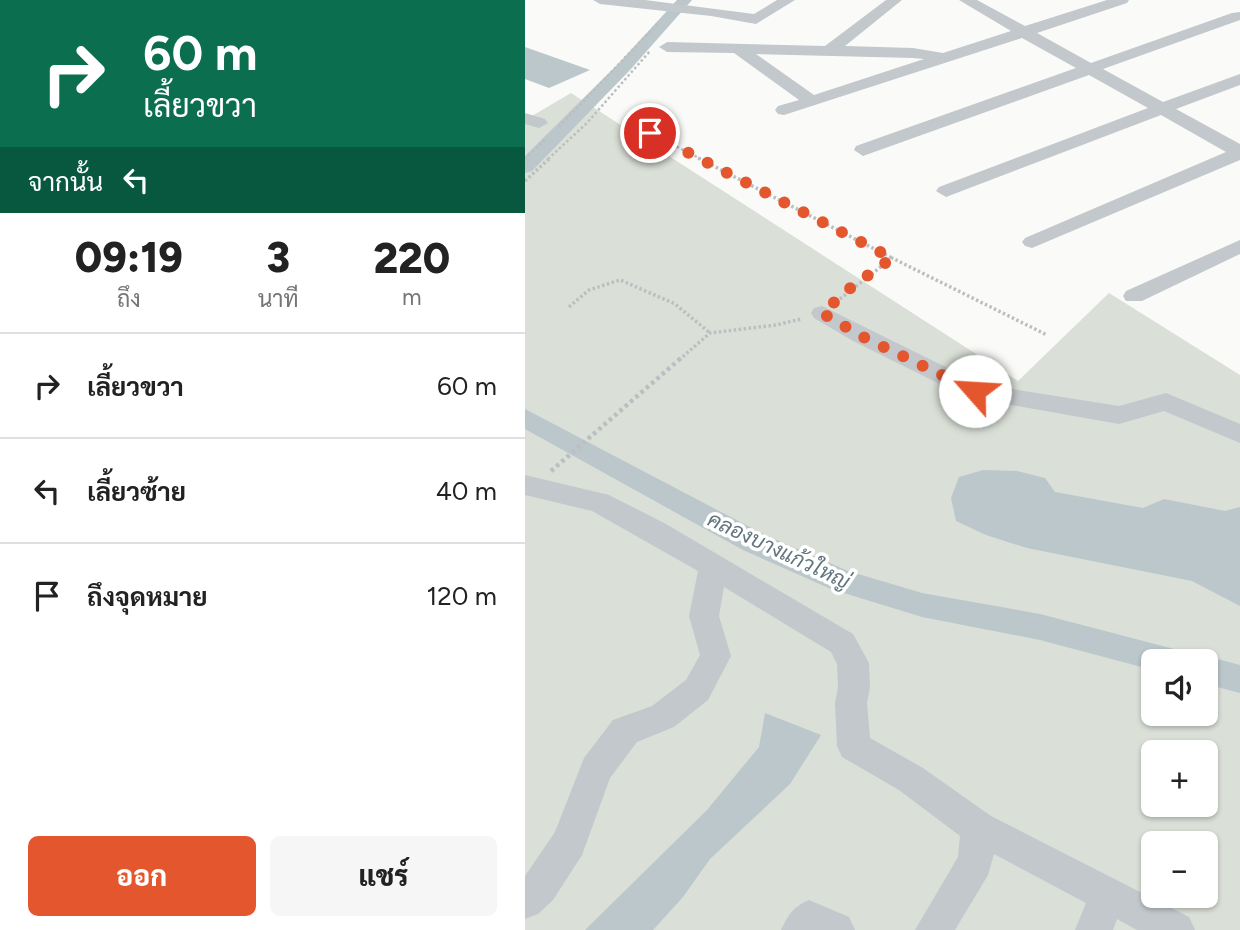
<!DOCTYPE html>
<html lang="th">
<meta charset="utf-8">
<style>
:root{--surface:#fff;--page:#f6f6f6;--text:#222;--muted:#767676;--line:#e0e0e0;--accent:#e4572e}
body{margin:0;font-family:Figtree,Sarabun,sans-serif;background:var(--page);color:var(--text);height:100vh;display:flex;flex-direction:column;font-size:26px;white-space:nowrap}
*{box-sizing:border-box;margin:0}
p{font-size:23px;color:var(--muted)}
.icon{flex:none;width:38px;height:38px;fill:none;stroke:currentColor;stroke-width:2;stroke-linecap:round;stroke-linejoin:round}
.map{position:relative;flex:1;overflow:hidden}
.sheet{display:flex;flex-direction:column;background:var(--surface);width:525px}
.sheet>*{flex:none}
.guide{background:#0b6e4f;color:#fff;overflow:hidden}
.buttons{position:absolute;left:616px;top:649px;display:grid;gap:14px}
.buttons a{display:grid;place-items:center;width:77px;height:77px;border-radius:10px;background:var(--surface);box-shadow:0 2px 5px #0004;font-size:35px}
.pin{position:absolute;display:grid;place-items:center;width:60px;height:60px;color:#fff;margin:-30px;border:4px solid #fff;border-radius:50%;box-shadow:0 2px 7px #0007}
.me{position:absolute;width:77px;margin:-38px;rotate:296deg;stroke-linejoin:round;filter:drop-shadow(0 0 5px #0008)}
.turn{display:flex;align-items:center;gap:24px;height:147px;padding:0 28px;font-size:32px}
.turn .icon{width:91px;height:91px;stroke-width:2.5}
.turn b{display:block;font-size:49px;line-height:60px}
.then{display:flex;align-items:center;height:66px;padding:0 28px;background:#0003;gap:14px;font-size:26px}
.eta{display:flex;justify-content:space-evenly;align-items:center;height:119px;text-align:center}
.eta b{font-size:42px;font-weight:800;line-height:49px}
.action{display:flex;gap:14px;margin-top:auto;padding:14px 28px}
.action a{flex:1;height:80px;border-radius:10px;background:var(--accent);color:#fff;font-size:28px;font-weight:800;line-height:80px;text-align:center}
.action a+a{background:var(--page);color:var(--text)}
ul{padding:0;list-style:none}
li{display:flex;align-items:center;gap:21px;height:105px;padding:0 28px;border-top:2px solid var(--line)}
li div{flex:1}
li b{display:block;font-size:26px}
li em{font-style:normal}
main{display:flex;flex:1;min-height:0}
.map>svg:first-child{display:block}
.green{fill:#dadfd7;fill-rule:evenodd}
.water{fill:#bbc7cb}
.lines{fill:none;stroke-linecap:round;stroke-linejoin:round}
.canal{fill:#bbc7cb;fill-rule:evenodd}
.path-far2{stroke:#bbbfc2;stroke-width:2.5;stroke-dasharray:2.5 2.5;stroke-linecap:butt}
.path-far1{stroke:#bbbfc2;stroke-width:3.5;stroke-dasharray:2.5 2.5;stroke-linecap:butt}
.path{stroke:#bbbfc2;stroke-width:4.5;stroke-dasharray:3.5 3.5;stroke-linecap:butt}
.minor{fill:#c3c8cc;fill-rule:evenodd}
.route{stroke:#e4572e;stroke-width:12;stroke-dasharray:0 21.6}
.labels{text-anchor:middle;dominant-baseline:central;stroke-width:7;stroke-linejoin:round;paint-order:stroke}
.water-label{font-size:21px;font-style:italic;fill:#60757c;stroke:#fff}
</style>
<main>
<section class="sheet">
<div class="guide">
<div class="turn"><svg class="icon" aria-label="right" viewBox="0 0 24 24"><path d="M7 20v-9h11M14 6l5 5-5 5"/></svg><div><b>60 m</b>เลี้ยวขวา</div></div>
<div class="then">จากนั้น<svg class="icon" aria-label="left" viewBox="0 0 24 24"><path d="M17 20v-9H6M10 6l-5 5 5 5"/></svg></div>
</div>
<div class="eta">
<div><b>09:19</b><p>ถึง</p></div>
<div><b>3</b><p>นาที</p></div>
<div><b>220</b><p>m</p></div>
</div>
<ul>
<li><svg class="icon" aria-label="right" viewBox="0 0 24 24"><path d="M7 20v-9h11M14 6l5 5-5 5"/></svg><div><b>เลี้ยวขวา</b></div><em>60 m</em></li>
<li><svg class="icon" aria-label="left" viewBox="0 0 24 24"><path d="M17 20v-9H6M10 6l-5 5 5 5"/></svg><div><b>เลี้ยวซ้าย</b></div><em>40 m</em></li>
<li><svg class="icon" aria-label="arrive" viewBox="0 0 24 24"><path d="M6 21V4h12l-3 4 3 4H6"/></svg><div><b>ถึงจุดหมาย</b></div><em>120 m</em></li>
</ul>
<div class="action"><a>ออก</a><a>แชร์</a></div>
</section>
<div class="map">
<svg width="715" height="930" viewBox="0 0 715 930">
<rect width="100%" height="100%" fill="#fafaf8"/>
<path class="green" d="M46,93l447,288 91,-88 131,82v555h-715v-810zM628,662h53v52h-53zM628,752h53v53h-53zM628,844h53v52h-53z"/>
<g class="water">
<polygon points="0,47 65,70 24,88 0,79"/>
<polygon points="458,470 492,471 520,478 530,492 618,508 639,499 700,511 715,507 715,606 667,581 502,548 461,535 431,521 426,498 434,477"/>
<polygon points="240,713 296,735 265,784 185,859 158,897 128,930 60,930 182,810 234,747"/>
</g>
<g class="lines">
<g class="canal">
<polygon points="152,0 167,0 105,70 7,171 0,173 0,156 93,64"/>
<polygon points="0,409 238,534 323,571 397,593 515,614 649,649 660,652 664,662 628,662 628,670 515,640 397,617 306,589 218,550 0,429"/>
<polygon points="681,656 715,665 715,693 681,684 681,662 669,662"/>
</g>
<g class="path-far2">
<polyline points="34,127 134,22"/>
<polyline points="125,133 176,159"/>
<polyline points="0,159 22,138"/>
<polyline points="23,159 62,123 125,51"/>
</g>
<g class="path-far1">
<polyline points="173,158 367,258"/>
<polyline points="0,181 25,158"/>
<polyline points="311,302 367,258 522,335"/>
<polyline points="44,307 64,290 95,280 150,304 185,333"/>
<polyline points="154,360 185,333 251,325 276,319"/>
</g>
<polyline class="path" points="26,471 156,358"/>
<g class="minor">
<polygon points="68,0 120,0 229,14 252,0 270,0 231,24 186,16 75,4"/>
<path d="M361,0h16l-57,46 68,2 30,5 68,-22 -52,-31h18l48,26 82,-26h22l-2,3 -90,30 54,30 141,-50 8,-1v8l-137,49 60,33 77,-28v11l-64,24 64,35v16l-208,88 -7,-2 -3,-4 3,-4 201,-86 -65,-37 -215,82 -10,-6 3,-4 209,-79 -59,-33 -226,81 -9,-6 2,-4 220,-78 -54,-30 -238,77 -6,-1 -3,-4 3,-4 21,-6 -65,-47 -67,-1 -8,-5 8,-5 158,4zM231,54l157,4 11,1 -110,36z"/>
<polygon points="0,113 20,119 23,123 14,128 0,124"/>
<polygon points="715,240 715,254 617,301 601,301 598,296 601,291"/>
<polygon points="297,306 455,384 594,406 641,393 715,424 715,443 639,411 594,424 441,397 328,341 289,318 286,313 289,308"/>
<polygon points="0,475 84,495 141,524 328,634 344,663 345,687 342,703 345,738 398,768 466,816 664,917 670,930 612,930 592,919 588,930 550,930 561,903 469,854 463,875 430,930 390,930 433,857 435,836 374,790 317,757 312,746 310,703 313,687 312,664 306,652 199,587 194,616 206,656 183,700 149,727 112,742 85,778 57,855 28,900 13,914 0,919 0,876 30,832 59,758 88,720 127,706 161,680 175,655 164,616 173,571 67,511 0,495"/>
<path d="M284,900l40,17 6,13h-74c7,-15 12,-23 28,-30z"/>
</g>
</g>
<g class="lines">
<polyline class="route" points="125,133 367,258 324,289 297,313 336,336 450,391"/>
</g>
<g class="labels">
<g class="water-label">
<text transform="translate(254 550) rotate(25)">คลองบางแก้วใหญ่</text>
</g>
</g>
</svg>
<div class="buttons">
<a><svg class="icon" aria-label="sound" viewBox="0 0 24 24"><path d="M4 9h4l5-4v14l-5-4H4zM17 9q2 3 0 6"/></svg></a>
<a>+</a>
<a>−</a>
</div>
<div class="pin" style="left:125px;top:133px;background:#d93025"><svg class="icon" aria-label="arrive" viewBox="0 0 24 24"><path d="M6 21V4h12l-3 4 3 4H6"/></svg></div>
<svg class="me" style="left:450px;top:391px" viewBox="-20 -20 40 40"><circle r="19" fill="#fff"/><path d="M0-13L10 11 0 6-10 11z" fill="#e4572e"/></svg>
</div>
</main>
